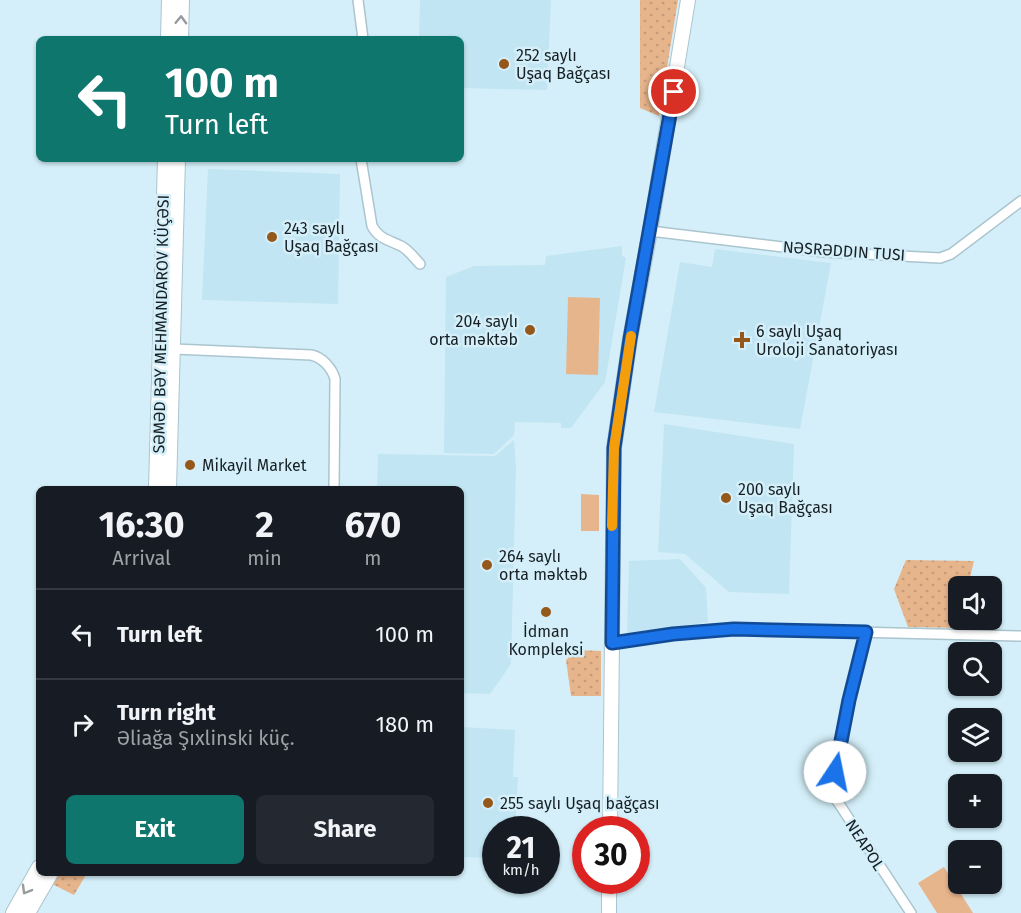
<!DOCTYPE html>
<meta charset="utf-8">
<style>
:root{--surface:#171b24;--page:#242831;--text:#f1f3f6;--muted:#9ea1a6;--line:#363941;--accent:#0f766e}
body{margin:0;font-family:"Fira Sans",sans-serif;background:var(--page);color:var(--text);height:100vh;display:flex;flex-direction:column;font-size:22px;white-space:nowrap}
*{box-sizing:border-box;margin:0}
p{font-size:20px;color:var(--muted)}
.icon{flex:none;width:33px;height:33px;fill:none;stroke:currentColor;stroke-width:2;stroke-linecap:round;stroke-linejoin:round}
.map{position:relative;flex:1;overflow:hidden}
.drawer{position:absolute;left:36px;top:486px;width:428px;height:390px;display:flex;flex-direction:column;background:var(--surface);border-radius:9px;box-shadow:0 2px 4px #0004}
.drawer>*{flex:none}
.guide{position:absolute;left:36px;top:36px;width:428px;height:126px;border-radius:9px;box-shadow:0 2px 4px #0004;background:#0f766e;color:#fff;overflow:hidden}
.buttons{position:absolute;left:948px;top:576px;display:grid;gap:12px}
.buttons a{display:grid;place-items:center;width:54px;height:54px;border-radius:9px;background:var(--surface);box-shadow:0 2px 4px #0004;font-size:30px}
.speed{position:absolute;left:482px;top:816px;display:flex;gap:12px;font-size:30px;font-weight:700;text-align:center}
.speed>*{display:grid;place-content:center;width:78px;height:78px;border-radius:50%;background:var(--surface);box-shadow:0 2px 4px #0004;line-height:1}
.speed small{font-size:15px;font-weight:400}
.speed .limit{border:9px solid #d22;background:#fff;color:#111}
.pin{position:absolute;display:grid;place-items:center;width:51px;height:51px;color:#fff;margin:-26px;border:3px solid #fff;border-radius:50%;box-shadow:0 2px 6px #0007}
.me{position:absolute;width:66px;margin:-33px;rotate:11deg;stroke-linejoin:round;filter:drop-shadow(0 0 4px #0008)}
.turn{display:flex;align-items:center;gap:21px;height:126px;padding:0 30px;font-size:27px}
.turn .icon{width:78px;height:78px;stroke-width:2.5}
.turn b{display:block;font-size:42px;line-height:51px}
.eta{display:flex;justify-content:space-evenly;align-items:center;height:102px;text-align:center}
.eta b{font-size:36px;font-weight:700;line-height:42px}
.action{display:flex;gap:12px;margin-top:auto;padding:12px 30px}
.action a{flex:1;height:69px;border-radius:9px;background:var(--accent);color:#fff;font-size:24px;font-weight:700;line-height:69px;text-align:center}
.action a+a{background:var(--page);color:var(--text)}
ul{padding:0;list-style:none}
li{display:flex;align-items:center;gap:18px;height:90px;padding:0 30px;border-top:2px solid var(--line)}
li div{flex:1}
li b{display:block;font-size:22px}
li em{font-style:normal}
.map>svg:first-child{display:block}
.built{fill:#c1e5f2}
.grass{fill:#e7b58c}
.park{fill:url(#park-dots)}
.lines{fill:none;stroke-linecap:round;stroke-linejoin:round}
.street-casing{stroke:#abc5cf;stroke-width:12}
.secondary-casing{stroke:#abc5cf;stroke-width:16}
.street{stroke:#fff;stroke-width:9}
.secondary{stroke:#fff;stroke-width:14}
.oneway{stroke:#969b9c}
.route-casing{stroke:#114b97;stroke-width:15}
.route{stroke:#1a73e8;stroke-width:10}
.slow{stroke:#f59e0b;stroke-width:10}
.poi-dot{fill:#95581b;stroke:#d4eff9;stroke-width:2}
.labels{text-anchor:middle;dominant-baseline:central;stroke-width:5;stroke-linejoin:round;paint-order:stroke}
.poi-label{font-size:16px;fill:#162024;stroke:#d4eff9;text-anchor:start}
.street-label{font-size:16px;fill:#162024;stroke:#d4eff9}
</style>
<div class="map">
<svg width="1021" height="913" viewBox="0 0 1021 913">
<defs>
<pattern id="park-dots" width="8" height="8" patternUnits="userSpaceOnUse" patternTransform="scale(1.5)"><rect width="8" height="8" fill="#e7b58c"/><path d="M2 2h.1M6 6h.1" fill="none" stroke="#c59b79" stroke-width="1.8" stroke-linecap="round"/></pattern>
</defs>
<rect width="100%" height="100%" fill="#d4eff9"/>
<g class="built">
<polygon points="420,0 551,0 547,90 461,88 460,39 419,39"/>
<polygon points="208,169 340,174 338,304 202,300"/>
<polygon points="622,246 622,256 626,258 605,382 571,428 561,428 561,423 515,422 514,435 494,454 444,453 446,277 474,266 545,265 546,256"/>
<polygon points="715,249 831,263 800,429 654,412 680,262 712,267"/>
<polygon points="664,424 794,444 789,594 729,592 685,554 658,552"/>
<polygon points="514,440 516,468 511,664 490,694 461,693 460,489 377,489 378,454 495,456"/>
<polygon points="680,559 706,588 708,622 627,635 629,561"/>
<polygon points="461,727 515,730 513,777 518,777 515,829 495,830 495,858 461,857"/>
</g>
<g class="grass">
<polygon points="568,297 600,298 598,375 566,374"/>
<polygon points="581,494 599,495 599,531 581,531"/>
<polygon points="944,867 973,913 937,913 918,883"/>
</g>
<g class="park">
<polygon points="640,0 678,0 659,116 640,108"/>
<polygon points="906,560 974,561 968,586 958,586 958,620 961,620 959,628 908,627 894,589"/>
<polygon points="576,650 601,651 601,696 571,696 566,660"/>
<polygon points="58,873 87,873 74,895 52,884"/>
</g>
<g class="lines">
<defs>
<g id="street">
<polyline points="358,0 363,39"/>
<path d="M361,159l11,67c7,13 17,14 29,20 8,4 13,12 19,18"/>
<polyline points="650,231 824,252 940,258 951,254 1021,201"/>
<path d="M174,349l137,6c11,2 21,13 24,24l-1,110"/>
<polyline points="866,632 849,700 832,793 911,913"/>
<polyline points="611,643 673,634 734,629 1021,636"/>
</g>
<g id="secondary">
<polyline points="168,39 169,0"/>
<polyline points="181,39 182,0"/>
<polyline points="156,489 165,159"/>
<polyline points="169,489 178,159"/>
<polyline points="610,830 614,448 630,339 650,231 688,0"/>
<polyline points="13,913 39,867"/>
<polyline points="28,913 51,873"/>
<polyline points="609,913 609,880"/>
</g>
</defs>
<use href="#street" class="street-casing"/>
<use href="#secondary" class="secondary-casing"/>
<use href="#street" class="street"/>
<use href="#secondary" class="secondary"/>
</g>
<defs><path id="oneway-chevron" d="M-2-3.5L2.5 0L-2 3.5" fill="none" stroke-width="1.6" stroke-linecap="round" stroke-linejoin="round" transform="scale(1.5)"/></defs>
<g class="oneway">
<use href="#oneway-chevron" transform="translate(181 20) rotate(-88)"/>
<use href="#oneway-chevron" transform="translate(26 890) rotate(120)"/>
</g>
<g class="lines">
<defs>
<polyline id="route" points="674,92 630,339 614,448 612,643 673,634 734,629 866,632 849,700 835,772"/>
</defs>
<use href="#route" class="route-casing"/>
<use href="#route" class="route"/>
<polyline class="slow" points="612,526 614,448 631,336"/>
</g>
<g class="poi-dot">
<circle cx="504" cy="64" r="6"/>
<circle cx="272" cy="237" r="6"/>
<circle cx="530" cy="330" r="6"/>
<path d="M739 331h6v6h6v6h-6v6h-6v-6h-6v-6h6z"/>
<circle cx="190" cy="465" r="6"/>
<circle cx="726" cy="498" r="6"/>
<circle cx="487" cy="565" r="6"/>
<circle cx="546" cy="612" r="6"/>
<circle cx="488" cy="803" r="6"/>
</g>
<g class="labels">
<g class="poi-label">
<text x="516" y="55">252 saylı<tspan x="516" dy="18">Uşaq Bağçası</tspan></text>
<text x="284" y="228">243 saylı<tspan x="284" dy="18">Uşaq Bağçası</tspan></text>
<text x="518" y="321" text-anchor="end">204 saylı<tspan x="518" dy="18">orta məktəb</tspan></text>
<text x="756" y="331">6 saylı Uşaq<tspan x="756" dy="18">Uroloji Sanatoriyası</tspan></text>
<text x="202" y="465">Mikayil Market</text>
<text x="738" y="489">200 saylı<tspan x="738" dy="18">Uşaq Bağçası</tspan></text>
<text x="499" y="556">264 saylı<tspan x="499" dy="18">orta məktəb</tspan></text>
<text x="546" y="631" text-anchor="middle">İdman<tspan x="546" dy="18">Kompleksi</tspan></text>
<text x="500" y="803">255 saylı Uşaq bağçası</text>
</g>
<g class="street-label">
<text transform="translate(844 251) rotate(4)">NƏSRƏDDIN TUSI</text>
<text transform="translate(161 324) rotate(-89)">SƏMƏD BƏY MEHMANDAROV KÜÇƏSI</text>
<text transform="translate(865 845) rotate(57)">NEAPOL</text>
</g>
</g>
</svg>
<div class="buttons">
<a><svg class="icon" aria-label="sound" viewBox="0 0 24 24"><path d="M4 9h4l5-4v14l-5-4H4zM17 9q2 3 0 6"/></svg></a>
<a><svg class="icon" aria-label="search" viewBox="0 0 24 24"><circle cx="10" cy="10" r="6"/><path d="M15 15l6 6"/></svg></a>
<a><svg class="icon" aria-label="layers" viewBox="0 0 24 24"><path d="M12 4l9 5-9 5-9-5zM3 14l9 5 9-5"/></svg></a>
<a>+</a>
<a>−</a>
</div>
<div class="speed"><div>21<small>km/h</small></div><div class="limit">30</div></div>
<div class="pin" style="left:674px;top:92px;background:#d93025"><svg class="icon" aria-label="arrive" viewBox="0 0 24 24"><path d="M6 21V4h12l-3 4 3 4H6"/></svg></div>
<svg class="me" style="left:835px;top:772px" viewBox="-20 -20 40 40"><circle r="19" fill="#fff"/><path d="M0-13L10 11 0 6-10 11z" fill="#1a73e8"/></svg>
<div class="guide">
<div class="turn"><svg class="icon" aria-label="left" viewBox="0 0 24 24"><path d="M17 20v-9H6M10 6l-5 5 5 5"/></svg><div><b>100 m</b>Turn left</div></div>
</div>
<section class="drawer">
<div class="eta">
<div><b>16:30</b><p>Arrival</p></div>
<div><b>2</b><p>min</p></div>
<div><b>670</b><p>m</p></div>
</div>
<ul>
<li><svg class="icon" aria-label="left" viewBox="0 0 24 24"><path d="M17 20v-9H6M10 6l-5 5 5 5"/></svg><div><b>Turn left</b></div><em>100 m</em></li>
<li><svg class="icon" aria-label="right" viewBox="0 0 24 24"><path d="M7 20v-9h11M14 6l5 5-5 5"/></svg><div><b>Turn right</b><p>Əliağa Şıxlinski küç.</p></div><em>180 m</em></li>
</ul>
<div class="action"><a>Exit</a><a>Share</a></div>
</section>
</div>
